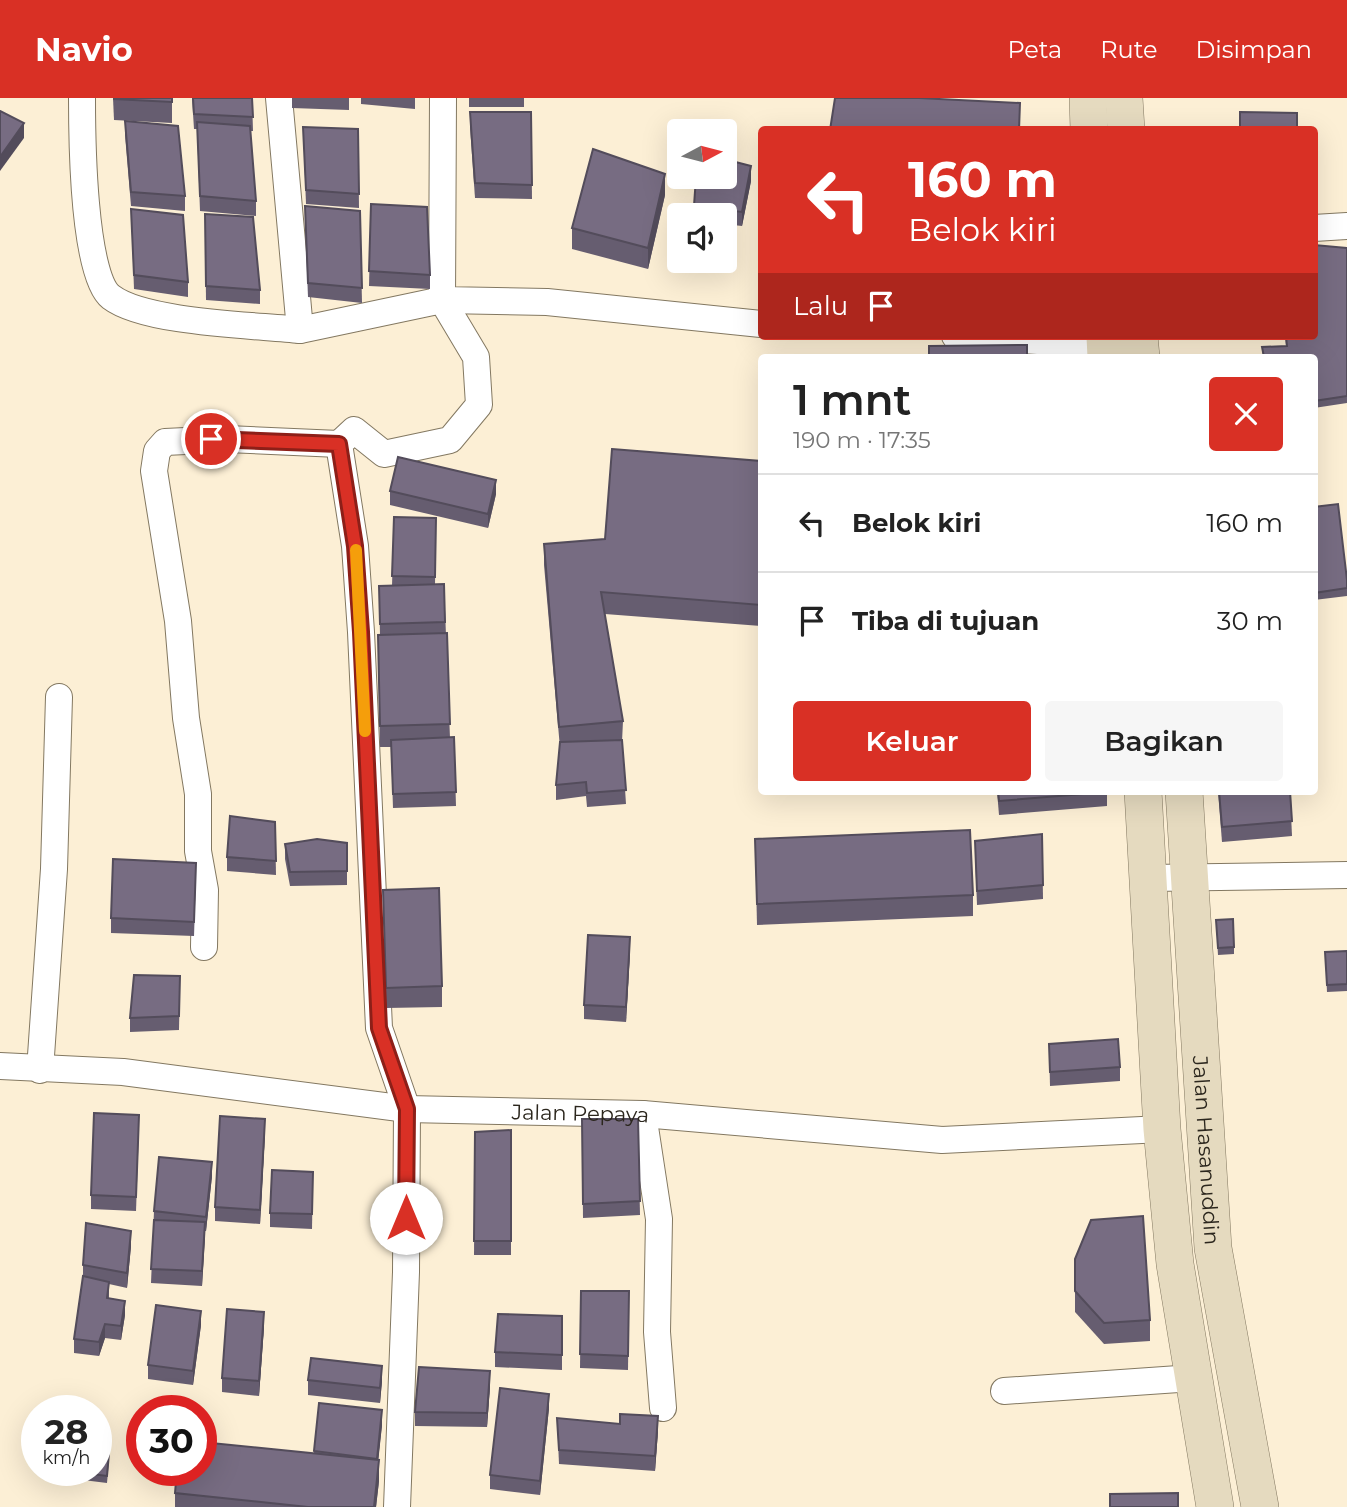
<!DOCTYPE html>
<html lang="id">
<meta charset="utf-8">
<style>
:root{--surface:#fff;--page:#f6f6f6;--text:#222;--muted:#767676;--line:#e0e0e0;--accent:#d93025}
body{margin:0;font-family:Montserrat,sans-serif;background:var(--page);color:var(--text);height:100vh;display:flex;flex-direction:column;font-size:26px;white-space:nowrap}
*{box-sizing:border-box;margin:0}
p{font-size:23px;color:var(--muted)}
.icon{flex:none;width:38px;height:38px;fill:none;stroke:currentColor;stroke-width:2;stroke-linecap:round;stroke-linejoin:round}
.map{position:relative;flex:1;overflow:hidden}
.details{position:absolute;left:758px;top:256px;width:560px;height:441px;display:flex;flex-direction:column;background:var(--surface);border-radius:7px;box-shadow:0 7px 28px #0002}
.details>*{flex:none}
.top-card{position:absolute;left:758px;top:28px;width:560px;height:214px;border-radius:7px;box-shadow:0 7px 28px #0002;background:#d93025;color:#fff;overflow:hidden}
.needle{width:46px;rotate:83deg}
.buttons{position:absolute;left:667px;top:21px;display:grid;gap:14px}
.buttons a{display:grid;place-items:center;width:70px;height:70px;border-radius:7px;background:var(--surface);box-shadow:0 7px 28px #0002;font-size:35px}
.speed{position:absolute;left:21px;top:1297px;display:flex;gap:14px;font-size:35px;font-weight:700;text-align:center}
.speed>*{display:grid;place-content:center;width:91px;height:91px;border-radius:50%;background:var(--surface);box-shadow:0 7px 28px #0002;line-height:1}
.speed small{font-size:18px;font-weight:400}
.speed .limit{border:10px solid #d22;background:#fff;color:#111}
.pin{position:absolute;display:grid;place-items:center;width:60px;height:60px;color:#fff;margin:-30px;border:4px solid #fff;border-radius:50%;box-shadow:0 2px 7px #0007}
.me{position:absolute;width:77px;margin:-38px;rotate:0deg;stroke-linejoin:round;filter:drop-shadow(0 0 5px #0008)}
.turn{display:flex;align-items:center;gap:24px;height:147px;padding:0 35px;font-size:32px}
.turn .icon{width:91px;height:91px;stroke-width:2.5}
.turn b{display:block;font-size:49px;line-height:60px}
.then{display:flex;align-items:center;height:66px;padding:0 35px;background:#0003;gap:14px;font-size:26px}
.round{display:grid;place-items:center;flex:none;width:74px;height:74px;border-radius:7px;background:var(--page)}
.headline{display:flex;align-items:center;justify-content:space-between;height:119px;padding:0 35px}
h1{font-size:42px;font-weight:600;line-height:52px}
.action{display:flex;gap:14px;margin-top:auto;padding:14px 35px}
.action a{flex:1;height:80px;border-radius:7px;background:var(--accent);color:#fff;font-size:28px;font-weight:600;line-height:80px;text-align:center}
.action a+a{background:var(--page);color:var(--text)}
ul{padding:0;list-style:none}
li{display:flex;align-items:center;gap:21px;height:98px;padding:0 35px;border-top:2px solid var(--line)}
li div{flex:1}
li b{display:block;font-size:26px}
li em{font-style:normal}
header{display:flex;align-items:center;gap:42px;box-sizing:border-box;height:98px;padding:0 35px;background:var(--accent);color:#fff}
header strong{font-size:33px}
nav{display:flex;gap:38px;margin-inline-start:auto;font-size:24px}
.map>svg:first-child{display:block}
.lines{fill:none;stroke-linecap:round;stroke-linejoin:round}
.street-casing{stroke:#837861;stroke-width:28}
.secondary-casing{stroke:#837861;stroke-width:38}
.street{stroke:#fff;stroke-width:26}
.secondary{stroke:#e5dabf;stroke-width:37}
.wall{fill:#665d70}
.shaded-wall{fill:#534c5b}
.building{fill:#776c82;stroke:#534c5b;stroke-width:2}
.route-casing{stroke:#8d1f18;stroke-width:18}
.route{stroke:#d93025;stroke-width:12}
.slow{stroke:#f59e0b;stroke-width:12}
.labels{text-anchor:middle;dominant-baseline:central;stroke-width:5;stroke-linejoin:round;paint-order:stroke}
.street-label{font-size:21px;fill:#2b261d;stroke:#fff}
</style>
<header>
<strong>Navio</strong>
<nav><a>Peta</a><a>Rute</a><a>Disimpan</a></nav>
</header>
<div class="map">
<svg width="1347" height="1409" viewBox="0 0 1347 1409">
<rect width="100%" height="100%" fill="#fcefd5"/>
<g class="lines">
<defs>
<g id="street">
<path d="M82,0c0,37 1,178 29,199 34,26 144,28 189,33"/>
<polyline points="279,0 300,232 442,202 476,259 479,307 450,342 384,356 354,332 339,346 355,448 361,534 379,930 407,1011 406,1174 397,1409"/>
<polyline points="443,0 442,202 547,204 761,226"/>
<polyline points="1314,130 1347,128"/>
<polyline points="955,238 1105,247"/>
<polyline points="1150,780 1347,777"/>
<polyline points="204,849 205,792 198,753 198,696 186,620 178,523 154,373 157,353 165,344 227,341 339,346"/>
<path id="s1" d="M0,968l123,6 284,37 236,5 299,26 220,-11"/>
<polyline points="40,972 54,771 59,599"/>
<polyline points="643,1016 659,1121 657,1234 663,1310"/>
<polyline points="1004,1293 1193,1280"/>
</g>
<g id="secondary">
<polyline points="1088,0 1089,32"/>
<polyline points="1124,0 1126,32"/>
<polyline points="1105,238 1106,259"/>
<polyline points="1139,238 1141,259"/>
<polyline points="1143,693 1162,1031 1175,1166 1215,1409"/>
<path id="s2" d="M1184,693l29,457 47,259"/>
</g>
</defs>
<use href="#street" class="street-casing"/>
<use href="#secondary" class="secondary-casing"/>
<use href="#street" class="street"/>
<use href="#secondary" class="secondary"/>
</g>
<g class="wall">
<polygon points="113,0 172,0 172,25 114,22"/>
<polygon points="192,0 252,0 253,33 250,33 256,103 256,118 200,113 197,31 194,31"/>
<polygon points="292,0 349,0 349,12 292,10"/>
<polygon points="361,0 415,0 415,11 361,6"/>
<rect x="469" y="0" width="55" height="9"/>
<polygon points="470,14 531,14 532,101 475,100 470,29"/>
<polygon points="125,23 185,98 185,113 131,108 125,37"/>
<polygon points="303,29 358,31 359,110 306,106"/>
<polygon points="751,83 742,128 724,126 724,117 694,117 694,108"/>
<polygon points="665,97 648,171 572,151 572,130"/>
<polygon points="371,106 430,177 430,191 369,188"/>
<polygon points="131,111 188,184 188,199 134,191"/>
<polygon points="360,113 362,205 308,199 305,123"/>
<polygon points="205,116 260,192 260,206 206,202"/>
<polygon points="1347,150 1347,305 1314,310 1314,259 1263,259 1262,249 1286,248 1285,238 1314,238"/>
<polygon points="761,363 761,528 605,516 623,623 622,644 626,706 587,709 586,698 556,702 556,687 560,650 544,467 544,446 605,441"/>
<polygon points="390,393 496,396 488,430 390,407"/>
<polygon points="1314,409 1347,482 1347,498 1314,502"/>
<polygon points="394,419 436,420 435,487 444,486 450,640 454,639 456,708 393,710 391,649 380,649 378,537 380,537 379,488 392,488"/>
<polygon points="997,693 1107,693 1107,708 999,717"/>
<polygon points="1218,693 1290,693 1292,738 1222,744"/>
<polygon points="275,724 276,777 227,773 227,759"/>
<polygon points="1042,736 1043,801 977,807 975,757"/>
<polygon points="755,741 973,797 973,818 757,827"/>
<polygon points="347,745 347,787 290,788 285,761 285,746"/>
<polygon points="196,779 194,838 111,835 111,820"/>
<polygon points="383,792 442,888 442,909 386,910"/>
<polygon points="1216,822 1234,849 1234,856 1218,857"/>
<polygon points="1347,853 1347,893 1327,894 1325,854"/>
<polygon points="630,854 626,924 584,921 584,907"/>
<polygon points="180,878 179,932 130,934 130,920"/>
<polygon points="1049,946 1120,969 1120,983 1050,988"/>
<polygon points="582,1021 638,1021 640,1117 583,1120"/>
<polygon points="139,1031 136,1113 91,1111 91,1097"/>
<polygon points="511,1032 511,1157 474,1157 475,1034"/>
<polygon points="265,1035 260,1126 215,1123 215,1109"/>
<polygon points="313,1074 312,1131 270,1129 270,1115"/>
<polygon points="212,1078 206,1133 205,1133 202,1188 151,1185 154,1113"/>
<polygon points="131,1148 127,1190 109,1186 109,1200 125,1217 121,1242 105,1240 99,1258 74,1255 74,1241 83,1178 83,1167"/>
<polygon points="1075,1161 1150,1222 1150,1243 1104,1246 1075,1214"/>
<polygon points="581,1193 629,1193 628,1272 580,1270"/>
<polygon points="562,1218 562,1272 495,1269 495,1254"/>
<polygon points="201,1227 193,1287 148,1281 148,1267"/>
<polygon points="264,1229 259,1298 222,1294 222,1280"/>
<polygon points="308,1282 382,1283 380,1305 308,1297"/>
<polygon points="490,1288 487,1329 415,1328 415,1314"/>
<polygon points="319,1305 382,1327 378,1362 379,1383 376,1409 175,1409 175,1395 314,1355"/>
<polygon points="549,1310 540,1397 490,1391 490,1377"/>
<polygon points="557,1320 620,1326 658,1333 655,1373 559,1366"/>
<polygon points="109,1362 107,1385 59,1379 59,1372"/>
</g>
<g class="shaded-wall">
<polygon points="24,25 24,40 0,73 0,59"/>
<polygon points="751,68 751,83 742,128 742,114"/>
<polygon points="665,76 665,97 648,171 648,150"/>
<polygon points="496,382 496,396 488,430 488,416"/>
<polygon points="630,839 630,854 626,924 626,909"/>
<polygon points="265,1021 265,1035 260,1126 260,1112"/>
<polygon points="212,1064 212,1078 206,1133 206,1119"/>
<polygon points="205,1124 205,1139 202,1188 202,1173"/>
<polygon points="131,1133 131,1148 127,1190 127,1175"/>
<polygon points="125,1203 125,1217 121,1242 121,1228"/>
<polygon points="201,1213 201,1227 193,1287 193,1273"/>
<polygon points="264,1214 264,1229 259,1298 259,1283"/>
<polygon points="105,1226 105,1240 99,1258 99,1244"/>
<polygon points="382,1268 382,1283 380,1305 380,1290"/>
<polygon points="490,1273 490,1288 487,1329 487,1315"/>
<polygon points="549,1296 549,1310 540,1397 540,1383"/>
<polygon points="382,1312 382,1327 377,1375 377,1361"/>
<polygon points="658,1318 658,1333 655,1373 655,1358"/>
<polygon points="379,1362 379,1383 376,1409 374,1409"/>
</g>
<g class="building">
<polygon points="114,0 172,0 172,4 114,1"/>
<polygon points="193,0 252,0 253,19 194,16"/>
<polygon points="835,0 919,0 1020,5 1019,32 830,32"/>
<polygon points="0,13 24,25 0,59"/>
<polygon points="470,14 531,14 532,87 475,85"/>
<polygon points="1240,14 1297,15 1297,32 1240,32"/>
<polygon points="125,23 178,28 185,98 131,94"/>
<polygon points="197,24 250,28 256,103 200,98"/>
<polygon points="303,29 358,31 359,96 306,92"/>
<polygon points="593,51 665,76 648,150 572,130"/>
<polygon points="724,61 751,68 742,114 694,108 696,79 724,79"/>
<polygon points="371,106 427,109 430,177 369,173"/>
<polygon points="305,108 360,113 362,190 308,185"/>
<polygon points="131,111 183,117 188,184 134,177"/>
<polygon points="205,116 253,119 260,192 206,188"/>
<polygon points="1314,147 1347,150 1347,298 1314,303 1314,259 1264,259 1262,249 1287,248 1286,238 1314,238"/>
<polygon points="1027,247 1027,259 929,259 929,248"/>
<polygon points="612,351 761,363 761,507 601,494 623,623 559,629 544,446 605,441"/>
<polygon points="398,359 496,382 488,416 390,393"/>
<polygon points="1338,406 1347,482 1347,490 1314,495 1314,409"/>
<polygon points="394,419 436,420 435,479 392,478"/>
<polygon points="444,486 445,524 380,526 379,488"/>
<polygon points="447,535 450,626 380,628 378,537"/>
<polygon points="454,639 456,694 393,696 391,642"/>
<polygon points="622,642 626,692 587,695 586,684 556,687 560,644"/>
<polygon points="998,693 1107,693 1107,694 999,703"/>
<polygon points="1219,693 1290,693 1292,723 1222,729"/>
<polygon points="230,718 275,724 276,763 227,759"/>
<polygon points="970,732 973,797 757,806 755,741"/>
<polygon points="1042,736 1043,787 977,793 975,743"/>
<polygon points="317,741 347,745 347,773 290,774 285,746"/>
<polygon points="113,761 196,765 194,824 111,820"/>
<polygon points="439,790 442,888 386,890 383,792"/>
<polygon points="1233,821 1234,849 1218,850 1216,822"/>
<polygon points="588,837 630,839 626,909 584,907"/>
<polygon points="1347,853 1347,886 1327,887 1325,854"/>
<polygon points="134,877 180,878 179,918 130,920"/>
<polygon points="1118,941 1120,969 1050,974 1049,946"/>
<polygon points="94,1015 139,1017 136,1099 91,1097"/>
<polygon points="220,1018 265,1021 260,1112 215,1109"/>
<polygon points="582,1021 638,1021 640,1103 583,1106"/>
<polygon points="511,1032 511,1143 474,1143 475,1034"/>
<polygon points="159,1059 212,1064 206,1119 154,1113"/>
<polygon points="272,1072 313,1074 312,1116 270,1115"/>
<polygon points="1143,1118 1150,1222 1104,1225 1075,1193 1075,1161 1091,1122"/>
<polygon points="154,1122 205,1124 202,1173 151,1171"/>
<polygon points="86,1125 131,1133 127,1175 83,1167"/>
<polygon points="83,1178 109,1184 107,1200 125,1203 121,1228 105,1226 99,1244 74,1241"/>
<polygon points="581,1193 629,1193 628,1258 580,1256"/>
<polygon points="156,1207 201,1213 193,1273 148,1267"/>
<polygon points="227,1211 264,1214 259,1283 222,1280"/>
<polygon points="498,1216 562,1218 562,1257 495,1254"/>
<polygon points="311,1260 382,1268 380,1290 308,1282"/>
<polygon points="419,1269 490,1273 487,1315 415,1314"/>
<polygon points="500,1290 549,1296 540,1383 490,1377"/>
<polygon points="319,1305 382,1312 377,1361 314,1353"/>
<polygon points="620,1316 658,1318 655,1358 559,1352 557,1320 620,1326"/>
<polygon points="201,1344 379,1362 374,1409 308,1409 175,1395 177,1372 201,1372"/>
<polygon points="96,1353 109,1355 107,1378 59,1372 96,1372"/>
<polygon points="1178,1395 1178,1409 1110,1409 1110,1396"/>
</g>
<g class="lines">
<defs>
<polyline id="route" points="211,341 339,346 355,448 361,534 379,930 407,1011 406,1120"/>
</defs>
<use href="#route" class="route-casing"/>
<use href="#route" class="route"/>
<polyline class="slow" points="356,452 365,633"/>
</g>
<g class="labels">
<g class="street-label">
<text stroke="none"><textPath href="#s1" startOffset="583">Jalan Pepaya</textPath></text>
<text stroke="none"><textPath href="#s2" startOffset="360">Jalan Hasanuddin</textPath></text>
</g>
</g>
</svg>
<div class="buttons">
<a><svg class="needle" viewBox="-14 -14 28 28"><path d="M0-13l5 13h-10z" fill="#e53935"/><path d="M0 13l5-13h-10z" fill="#767676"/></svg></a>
<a><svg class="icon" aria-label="sound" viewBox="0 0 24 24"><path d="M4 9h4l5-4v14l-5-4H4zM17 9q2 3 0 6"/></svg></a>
</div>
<div class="speed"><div>28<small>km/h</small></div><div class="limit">30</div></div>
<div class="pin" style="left:211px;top:341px;background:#d93025"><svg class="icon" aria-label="arrive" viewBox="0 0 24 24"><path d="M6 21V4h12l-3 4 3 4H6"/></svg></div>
<svg class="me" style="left:406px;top:1120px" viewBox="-20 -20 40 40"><circle r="19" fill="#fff"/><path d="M0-13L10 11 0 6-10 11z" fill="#d93025"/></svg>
<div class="top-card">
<div class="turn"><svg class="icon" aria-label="left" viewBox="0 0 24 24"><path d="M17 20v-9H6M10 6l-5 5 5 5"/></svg><div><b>160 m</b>Belok kiri</div></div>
<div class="then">Lalu<svg class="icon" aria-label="arrive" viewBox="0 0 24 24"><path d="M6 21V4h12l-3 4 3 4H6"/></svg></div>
</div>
<section class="details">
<div class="headline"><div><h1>1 mnt</h1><p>190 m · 17:35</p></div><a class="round" style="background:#d93025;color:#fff"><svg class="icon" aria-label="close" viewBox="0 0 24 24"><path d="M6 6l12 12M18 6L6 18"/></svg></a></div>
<ul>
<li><svg class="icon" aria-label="left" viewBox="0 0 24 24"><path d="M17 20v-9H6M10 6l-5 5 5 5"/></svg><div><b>Belok kiri</b></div><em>160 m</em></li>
<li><svg class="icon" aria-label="arrive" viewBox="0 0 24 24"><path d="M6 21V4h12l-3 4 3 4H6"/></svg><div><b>Tiba di tujuan</b></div><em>30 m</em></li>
</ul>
<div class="action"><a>Keluar</a><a>Bagikan</a></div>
</section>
</div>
